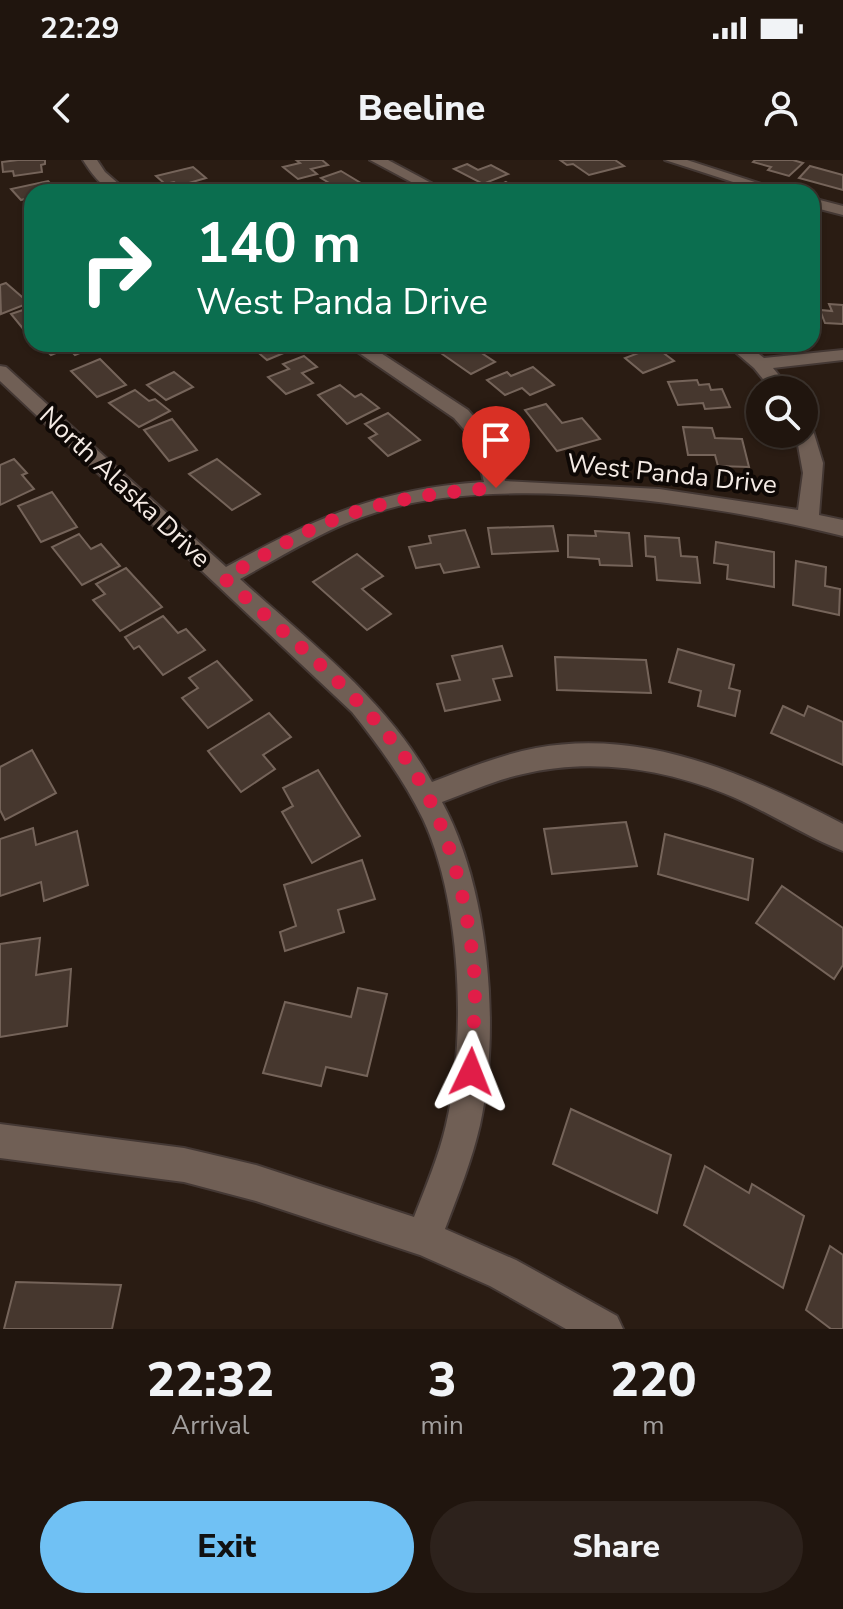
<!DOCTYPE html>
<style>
:root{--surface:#20150e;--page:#2d221c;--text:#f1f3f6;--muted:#a29f9e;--line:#3d342e;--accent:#70c1f4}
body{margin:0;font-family:"Nunito Sans",sans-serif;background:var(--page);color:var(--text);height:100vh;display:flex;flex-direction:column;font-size:30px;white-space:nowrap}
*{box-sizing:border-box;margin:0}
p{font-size:26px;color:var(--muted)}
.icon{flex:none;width:44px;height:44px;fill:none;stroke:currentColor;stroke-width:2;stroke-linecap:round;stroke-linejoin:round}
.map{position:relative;height:1169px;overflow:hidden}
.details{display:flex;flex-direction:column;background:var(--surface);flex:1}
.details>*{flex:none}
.hud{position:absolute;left:24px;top:24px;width:796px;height:168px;border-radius:24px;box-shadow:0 2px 6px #0004,0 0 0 2px var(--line);background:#0b6e4f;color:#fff;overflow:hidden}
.buttons{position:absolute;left:746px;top:216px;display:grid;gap:16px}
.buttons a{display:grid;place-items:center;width:72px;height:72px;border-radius:50%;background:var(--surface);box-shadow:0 2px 6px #0004,0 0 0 2px var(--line);font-size:40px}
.pin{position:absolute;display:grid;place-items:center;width:68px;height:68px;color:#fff;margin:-82px -34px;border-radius:50% 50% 50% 0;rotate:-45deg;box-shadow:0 0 8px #0007}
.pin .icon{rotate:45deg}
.me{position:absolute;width:88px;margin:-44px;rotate:2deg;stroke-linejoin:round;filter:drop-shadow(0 0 6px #0008)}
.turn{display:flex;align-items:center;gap:28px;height:168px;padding:0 40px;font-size:36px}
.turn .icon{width:104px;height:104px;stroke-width:2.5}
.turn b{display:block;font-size:56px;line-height:68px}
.eta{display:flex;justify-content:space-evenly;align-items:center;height:136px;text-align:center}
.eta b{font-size:48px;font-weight:800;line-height:56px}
.cta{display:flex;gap:16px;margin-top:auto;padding:16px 40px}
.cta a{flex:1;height:92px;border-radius:48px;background:var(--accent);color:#111;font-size:32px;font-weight:800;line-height:92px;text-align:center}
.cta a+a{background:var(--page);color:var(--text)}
.status{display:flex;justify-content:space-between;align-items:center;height:56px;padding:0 40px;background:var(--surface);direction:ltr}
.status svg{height:22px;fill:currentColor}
header{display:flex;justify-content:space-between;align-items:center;height:104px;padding:0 40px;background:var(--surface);font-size:36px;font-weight:800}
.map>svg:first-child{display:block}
.building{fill:#46372e;stroke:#75645a;stroke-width:2}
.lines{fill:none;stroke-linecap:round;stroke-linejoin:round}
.minor-casing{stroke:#443834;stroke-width:4}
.minor{fill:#705f55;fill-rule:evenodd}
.route{stroke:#e11d48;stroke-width:14;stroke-dasharray:0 25.2}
.labels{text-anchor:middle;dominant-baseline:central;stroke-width:8;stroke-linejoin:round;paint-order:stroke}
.street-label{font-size:26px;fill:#f5ebe5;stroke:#0e0805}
</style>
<div class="status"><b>22:29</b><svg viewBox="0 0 49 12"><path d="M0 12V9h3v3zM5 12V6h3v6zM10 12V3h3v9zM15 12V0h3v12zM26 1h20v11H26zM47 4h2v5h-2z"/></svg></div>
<header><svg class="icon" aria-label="back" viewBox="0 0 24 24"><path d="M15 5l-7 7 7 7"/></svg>Beeline<svg class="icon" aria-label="person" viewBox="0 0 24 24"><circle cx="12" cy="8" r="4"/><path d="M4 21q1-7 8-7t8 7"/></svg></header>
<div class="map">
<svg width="843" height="1169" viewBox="0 0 843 1169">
<rect width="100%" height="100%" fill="#2a1c13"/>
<g class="building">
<polygon points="18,0 45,0 45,4 41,5 42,12 14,16 13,11 3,12 2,2"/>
<polygon points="296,0 322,0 328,5 311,9 317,14 298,19 283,7 300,3"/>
<polygon points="560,0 615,0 624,6 589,15 573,4 567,5"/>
<polygon points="755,0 793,0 803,3 789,16 768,10 771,7 753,2"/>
<polygon points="467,4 478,10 491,5 508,14 483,24 454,9"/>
<polygon points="810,6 843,15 843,30 799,18"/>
<polygon points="193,7 206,18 179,26 174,22 165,24 156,16"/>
<polygon points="341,11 369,28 344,32 321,18"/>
<polygon points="48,21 58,32 32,32 32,37 21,40 11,29"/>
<polygon points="506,22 513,26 520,23 539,32 491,29"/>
<polygon points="6,123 29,143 1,154 0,125"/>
<polygon points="829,144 843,145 843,164 825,163 820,150 832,151"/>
<polygon points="32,147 32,175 29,176 11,154"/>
<polygon points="39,184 101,184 75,195 68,188 51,195"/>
<polygon points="248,184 284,184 291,190 267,200"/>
<polygon points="445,184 468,184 495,202 471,214 435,189"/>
<polygon points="635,184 663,184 665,186 657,188 674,201 643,213 625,198 644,191"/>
<polygon points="304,196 317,207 302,213 313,223 286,234 268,217 289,209 283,204"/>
<polygon points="100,199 126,225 97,237 71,211"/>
<polygon points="533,207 554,225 530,235 522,228 505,235 487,220 507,212 511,216"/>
<polygon points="174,212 193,227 166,240 147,225"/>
<polygon points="697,220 699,225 709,224 711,230 722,229 730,247 705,249 703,243 678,245 668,222"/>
<polygon points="340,225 355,237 361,234 379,248 347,264 318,235"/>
<polygon points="135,230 149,241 155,239 170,251 139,267 109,243"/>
<polygon points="546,244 562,263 582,258 600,279 557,291 525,250"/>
<polygon points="388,253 420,280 388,296 369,278 377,274 365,264"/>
<polygon points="172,259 197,290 169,301 144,270"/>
<polygon points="683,267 712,268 715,278 742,279 749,307 718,306 715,295 688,295"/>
<polygon points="14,299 27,313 22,315 34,329 0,345 0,305"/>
<polygon points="217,299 260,334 232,350 189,314"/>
<polygon points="52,332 77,367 41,382 18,346"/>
<polygon points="553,366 558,391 492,394 488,368"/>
<polygon points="465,370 479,407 444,413 440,404 416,408 409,387 431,383 429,376"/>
<polygon points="595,371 629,373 632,406 600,405 599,399 568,397 568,375 596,376"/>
<polygon points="79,374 91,389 101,384 120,406 82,425 52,387"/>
<polygon points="645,376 679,378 681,396 697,397 700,423 657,420 655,397 646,396"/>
<polygon points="716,382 774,392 774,427 727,419 728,405 714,403"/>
<polygon points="357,394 383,416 362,429 391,454 367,470 313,422"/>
<polygon points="796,401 826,407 825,426 840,429 839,455 793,445"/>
<polygon points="126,408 162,447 120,471 93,440 105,434 96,424"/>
<polygon points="163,456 178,473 186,469 205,490 163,515 139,486 134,489 125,477"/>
<polygon points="502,486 512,516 493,519 500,540 445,551 437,524 460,520 452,496"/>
<polygon points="678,489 734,505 729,528 740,531 735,556 698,546 701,531 669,522"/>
<polygon points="555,497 646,500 651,533 557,530"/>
<polygon points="217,501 252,540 208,568 182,538 198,528 189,518"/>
<polygon points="783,546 804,556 808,546 843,562 843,605 771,573"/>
<polygon points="269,553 291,577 263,595 275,609 241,632 208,591"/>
<polygon points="32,590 56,633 5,660 0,650 0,607"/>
<polygon points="318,610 360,676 312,703 282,652 293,646 283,628"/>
<polygon points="626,662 637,706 552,714 544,669"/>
<polygon points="33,668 36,685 77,671 88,725 44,741 41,722 0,736 0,679"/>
<polygon points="665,674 753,699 748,740 658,714"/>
<polygon points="362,700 375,739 338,750 344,772 285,791 280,772 296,766 284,725"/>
<polygon points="782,726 843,768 843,805 834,819 756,763"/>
<polygon points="40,778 36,815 71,809 67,866 0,877 0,784"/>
<polygon points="358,828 387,834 367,916 326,907 321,926 263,913 285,842 351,857"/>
<polygon points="571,949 671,995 657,1053 553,1004"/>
<polygon points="705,1006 749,1033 752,1024 804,1056 783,1128 684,1065"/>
<polygon points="830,1086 843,1095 843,1169 831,1169 806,1150"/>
<polygon points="16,1122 121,1125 112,1169 4,1169"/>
</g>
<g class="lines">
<defs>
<g id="minor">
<path d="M83,0h14l8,12 23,20c-23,0 -33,-13 -45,-32z"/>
<polygon points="370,0 388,0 448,32 430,32"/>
<polygon points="665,0 687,0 786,32 764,32"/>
<polygon points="812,38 843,46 843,55 812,47"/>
<path d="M346,184h21l101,66 25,29 12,42 154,8 139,21 5,-37 -7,-39h8v-12l7,2 12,39 -4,52 24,5v16c-127,-32 -341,-64 -466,-24 -49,15 -93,43 -137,67 68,62 147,121 192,203 34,-13 68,-27 104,-34 109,-20 213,27 307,76v27c-38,-15 -73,-38 -110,-54 -65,-28 -141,-40 -210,-23 -28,6 -54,18 -81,28 47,86 59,227 38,323 -8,35 -22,70 -35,104l71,31 101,56 6,13h-57l-76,-43 -70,-31 -164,-54 -72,-19 -184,-24v-34l184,24 72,17 158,52c12,-31 25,-61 32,-92 21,-89 15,-224 -23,-306 -19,-39 -44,-73 -71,-107l-352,-331v-15l6,1 220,200c89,-49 155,-79 258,-85l-10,-41 -20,-23z"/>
<polygon points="726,184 746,184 764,198 843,190 843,200 773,208 791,230 772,230 754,208"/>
</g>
</defs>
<use href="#minor" class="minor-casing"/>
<use href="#minor" class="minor"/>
</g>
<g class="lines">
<path class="route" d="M471,912c1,-34 6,-70 3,-103 -8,-78 -30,-164 -80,-226 -48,-61 -113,-112 -170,-165 36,-20 71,-43 109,-58 53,-21 108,-28 163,-32"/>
</g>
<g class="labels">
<g class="street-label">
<text transform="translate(672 314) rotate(6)">West Panda Drive</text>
<text transform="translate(125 327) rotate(43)">North Alaska Drive</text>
</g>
</g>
</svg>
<div class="buttons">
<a><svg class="icon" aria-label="search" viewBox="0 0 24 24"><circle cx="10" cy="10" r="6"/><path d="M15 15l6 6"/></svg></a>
</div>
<div class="pin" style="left:496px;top:328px;background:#d93025"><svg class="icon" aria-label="arrive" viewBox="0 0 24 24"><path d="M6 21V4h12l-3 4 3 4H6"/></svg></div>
<svg class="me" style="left:471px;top:912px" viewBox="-20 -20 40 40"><path d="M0-17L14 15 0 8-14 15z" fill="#e11d48" stroke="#fff" stroke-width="4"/></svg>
<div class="hud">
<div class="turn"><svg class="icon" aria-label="right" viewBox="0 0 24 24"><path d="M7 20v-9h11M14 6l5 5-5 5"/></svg><div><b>140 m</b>West Panda Drive</div></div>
</div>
</div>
<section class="details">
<div class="eta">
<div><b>22:32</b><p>Arrival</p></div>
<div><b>3</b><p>min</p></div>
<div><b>220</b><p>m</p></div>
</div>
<div class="cta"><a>Exit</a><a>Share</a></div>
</section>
